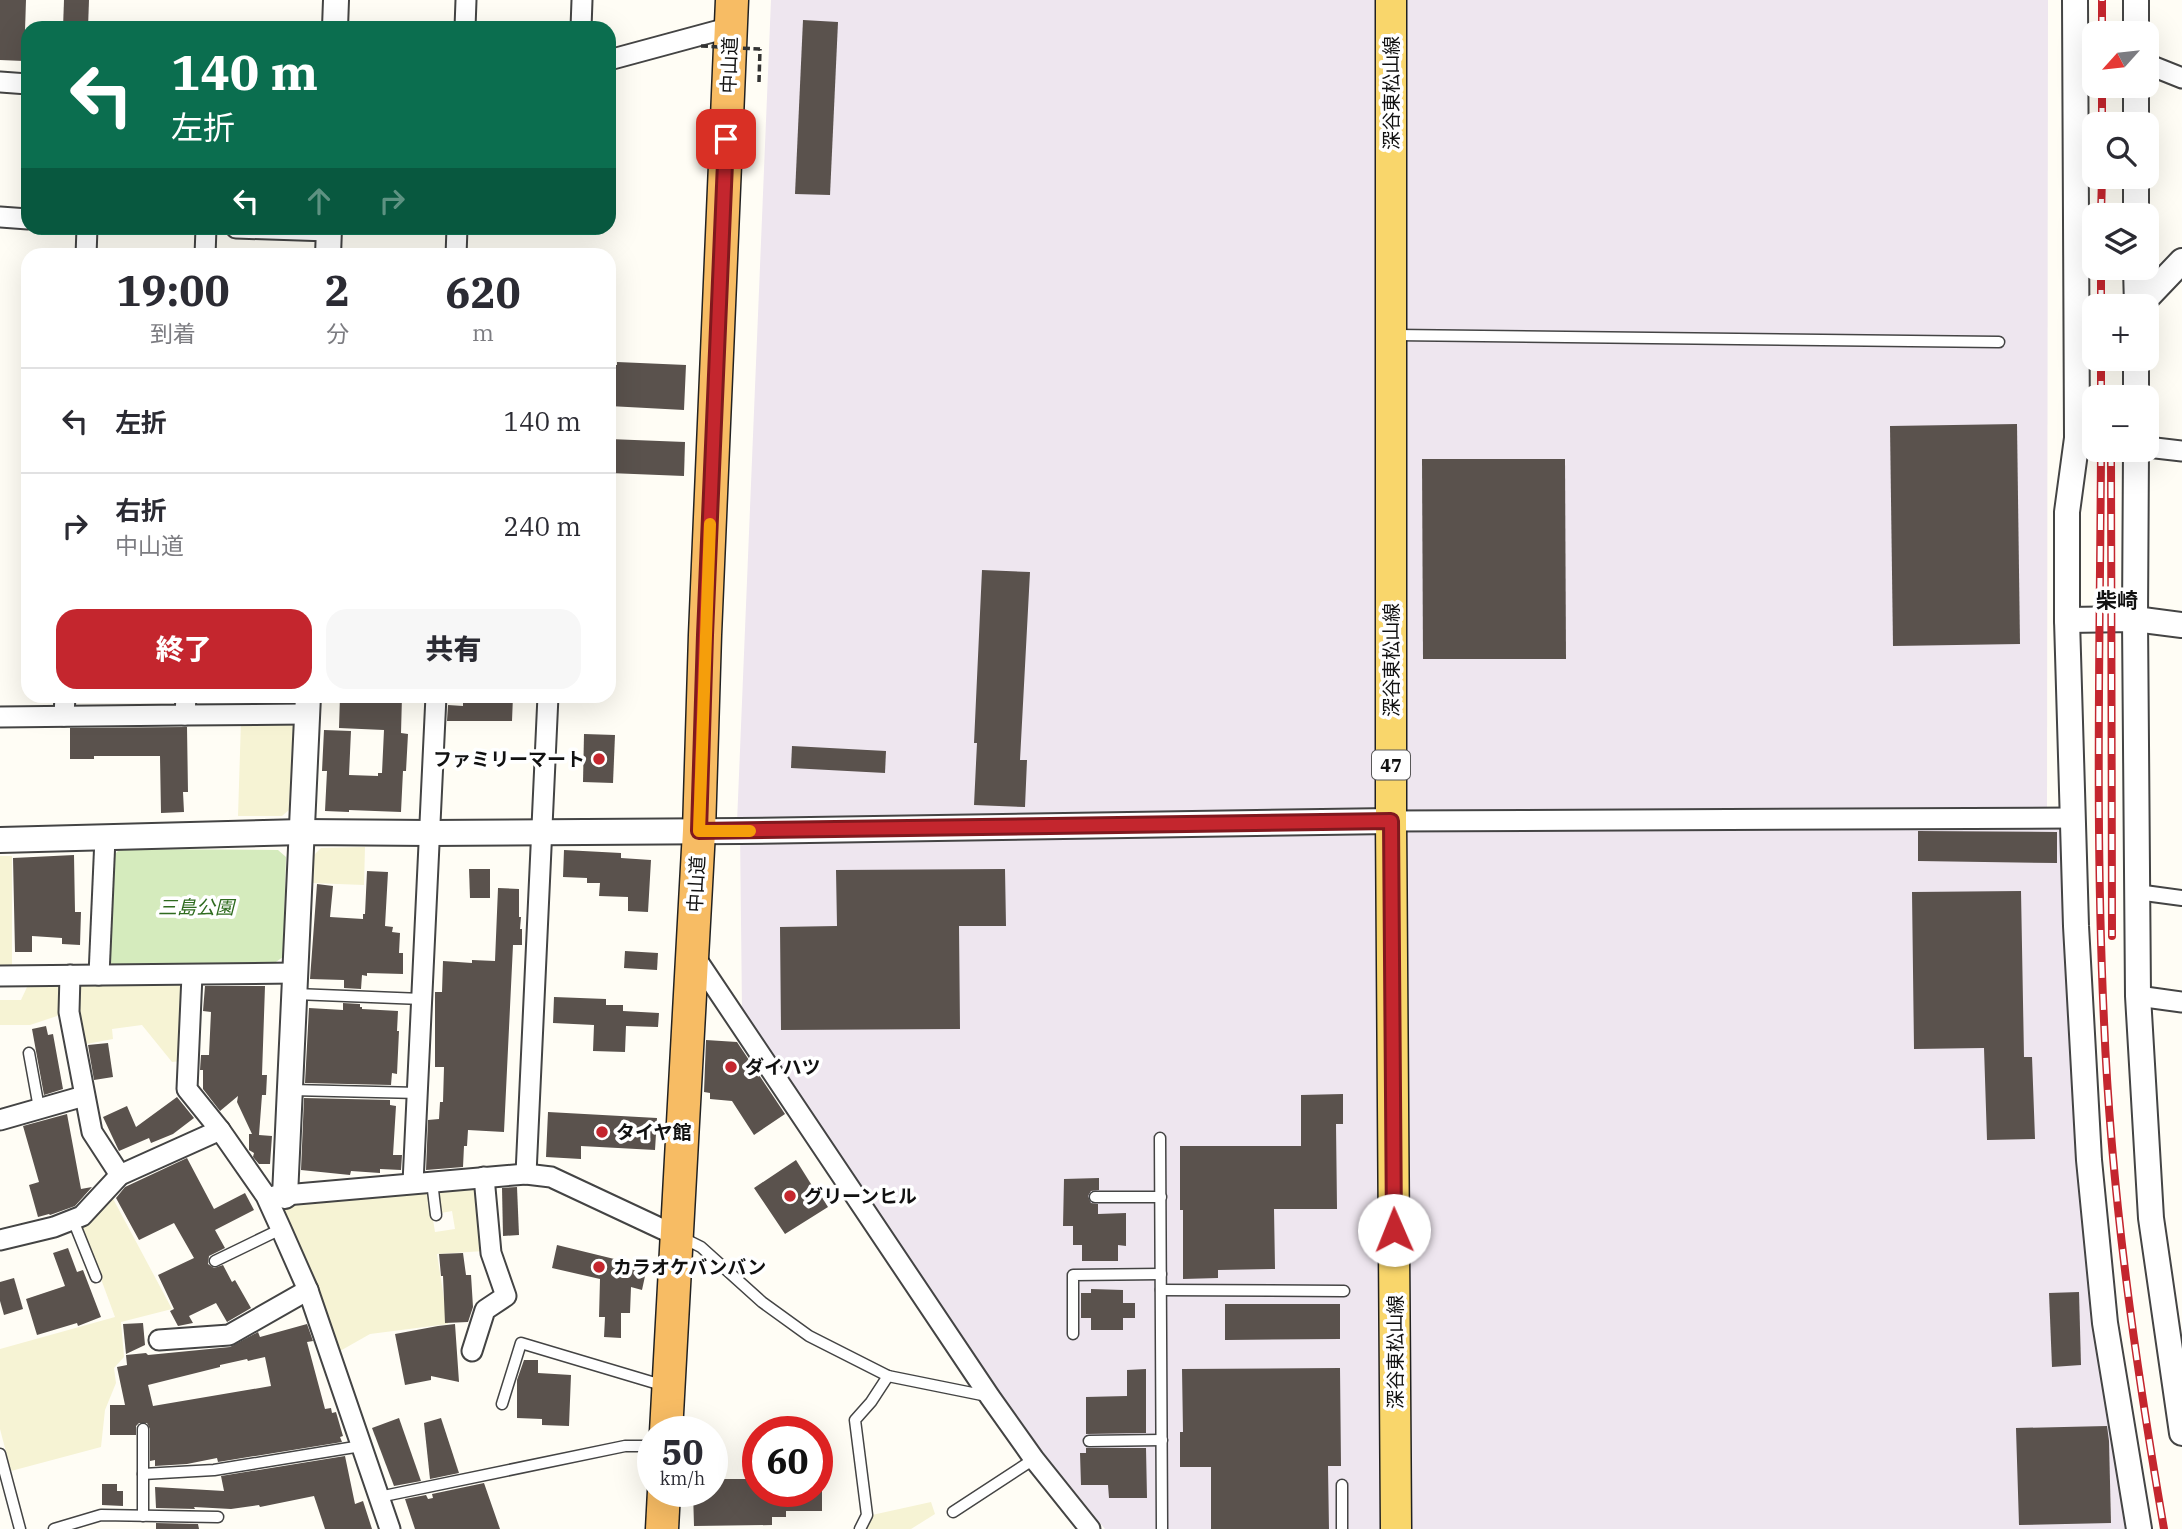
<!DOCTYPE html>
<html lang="ja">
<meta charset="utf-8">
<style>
:root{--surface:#fff;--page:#f7f7f7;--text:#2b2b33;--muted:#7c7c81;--line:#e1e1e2;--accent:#c4262e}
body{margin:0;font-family:"IBM Plex Serif","Noto Sans JP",serif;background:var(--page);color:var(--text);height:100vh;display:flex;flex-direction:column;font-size:26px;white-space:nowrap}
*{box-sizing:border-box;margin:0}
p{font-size:23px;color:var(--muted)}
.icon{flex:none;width:38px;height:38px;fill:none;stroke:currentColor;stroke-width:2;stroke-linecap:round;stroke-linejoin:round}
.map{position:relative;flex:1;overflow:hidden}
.panel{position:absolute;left:21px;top:248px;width:595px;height:455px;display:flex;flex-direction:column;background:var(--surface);border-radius:21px;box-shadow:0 7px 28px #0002}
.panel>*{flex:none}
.banner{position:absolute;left:21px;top:21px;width:595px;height:214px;border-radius:21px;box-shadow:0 7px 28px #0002;background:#0b6e4f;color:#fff;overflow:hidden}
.needle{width:46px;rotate:243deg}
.controls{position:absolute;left:2082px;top:21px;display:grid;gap:14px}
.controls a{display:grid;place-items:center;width:77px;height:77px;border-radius:14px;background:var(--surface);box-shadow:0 7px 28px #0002;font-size:35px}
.speed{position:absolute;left:637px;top:1416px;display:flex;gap:14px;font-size:35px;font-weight:700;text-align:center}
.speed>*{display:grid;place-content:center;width:91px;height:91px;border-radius:50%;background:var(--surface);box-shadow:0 7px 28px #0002;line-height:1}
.speed small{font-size:18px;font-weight:400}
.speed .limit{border:10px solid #d22;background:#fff;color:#111}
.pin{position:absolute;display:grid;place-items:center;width:60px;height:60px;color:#fff;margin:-30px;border-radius:14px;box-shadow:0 4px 10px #0006}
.me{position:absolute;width:77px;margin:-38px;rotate:359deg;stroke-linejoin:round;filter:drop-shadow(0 0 5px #0008)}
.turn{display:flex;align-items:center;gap:24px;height:147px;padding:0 35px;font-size:32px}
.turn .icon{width:91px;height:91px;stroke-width:2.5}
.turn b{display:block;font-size:49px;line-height:60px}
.lanes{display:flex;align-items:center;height:66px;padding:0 35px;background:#0003;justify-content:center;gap:35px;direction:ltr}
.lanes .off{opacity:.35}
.eta{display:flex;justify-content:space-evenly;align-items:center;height:119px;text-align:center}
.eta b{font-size:42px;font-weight:800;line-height:49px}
.primary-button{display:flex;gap:14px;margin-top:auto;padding:14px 35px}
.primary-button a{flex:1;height:80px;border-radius:21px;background:var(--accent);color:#fff;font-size:28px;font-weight:800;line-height:80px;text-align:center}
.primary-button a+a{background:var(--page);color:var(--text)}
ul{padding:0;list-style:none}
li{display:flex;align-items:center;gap:21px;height:105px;padding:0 35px;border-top:2px solid var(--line)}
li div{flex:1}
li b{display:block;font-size:26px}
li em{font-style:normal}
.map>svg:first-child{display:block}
.industrial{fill:#eee6ef}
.farmland{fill:#f6f3d4}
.green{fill:#d5ebbd}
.building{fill:#5a524d;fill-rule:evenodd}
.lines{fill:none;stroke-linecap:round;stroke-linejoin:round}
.service-casing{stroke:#444;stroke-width:13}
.pedestrian-casing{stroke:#444;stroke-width:18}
.minor-casing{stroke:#444;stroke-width:23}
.tertiary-casing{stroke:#444;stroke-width:28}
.primary-casing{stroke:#222;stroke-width:33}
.trunk-casing{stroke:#222;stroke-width:35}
.path{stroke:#333;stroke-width:3.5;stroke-dasharray:7 3.5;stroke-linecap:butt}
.service{stroke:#fff;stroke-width:10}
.pedestrian{stroke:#fff;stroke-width:14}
.minor{stroke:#fff;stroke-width:19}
.tertiary{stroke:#fff;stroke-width:24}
.primary{stroke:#f9d66b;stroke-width:30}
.trunk{stroke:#f7bc64;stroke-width:32}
.rail-casing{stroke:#c4262e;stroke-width:8}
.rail{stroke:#fff;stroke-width:5;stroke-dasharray:16;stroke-linecap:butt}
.path-bridge{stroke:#333;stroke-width:3.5;stroke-dasharray:7 3.5;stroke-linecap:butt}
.route-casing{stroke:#7f191e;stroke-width:18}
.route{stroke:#c4262e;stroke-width:12}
.slow{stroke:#f59e0b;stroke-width:12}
.poi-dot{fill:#c4262e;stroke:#fff;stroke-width:2.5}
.labels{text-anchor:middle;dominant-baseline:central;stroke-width:7;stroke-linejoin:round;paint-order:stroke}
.shield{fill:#fff;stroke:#585858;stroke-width:2}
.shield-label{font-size:18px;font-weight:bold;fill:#111}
.street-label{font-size:19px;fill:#111;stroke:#fff}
.poi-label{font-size:19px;font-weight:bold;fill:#111;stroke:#fff;text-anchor:start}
.park-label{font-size:19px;font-style:italic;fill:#2f6b1f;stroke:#fff}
.neighbourhood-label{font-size:21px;font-weight:bold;fill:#111;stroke:#fff}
</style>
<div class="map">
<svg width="2182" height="1529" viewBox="0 0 2182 1529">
<rect width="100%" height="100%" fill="#fffdf5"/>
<g class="industrial">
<polygon points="771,0 2048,0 2047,813 737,823"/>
<polygon points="2072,818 2089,1160 2139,1529 1105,1529 1043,1452 987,1375 742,1011 740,831"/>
</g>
<g class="farmland">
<polygon points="241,720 288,720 293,725 289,810 282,816 238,816"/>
<polygon points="365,847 364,885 312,883 314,855 321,848"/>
<rect x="0" y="856" width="12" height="112"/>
<polygon points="178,982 185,990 182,1061 172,1062 142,1025 112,1029 113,1039 81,1045 75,990 82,983"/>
<polygon points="57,984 65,990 63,1014 30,1025 0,1025 0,1000 21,1000 28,985"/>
<polygon points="469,1182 479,1192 484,1251 437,1254 448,1324 370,1334 340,1351 320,1295 277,1205 428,1188 435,1232 455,1229 452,1211 441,1213 437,1186"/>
<polygon points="110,1193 172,1309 121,1322 124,1357 114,1368 116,1383 105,1410 101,1447 11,1471 0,1429 0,1349 115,1317 80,1222"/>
<polygon points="931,1502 935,1514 911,1529 865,1529 872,1515"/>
</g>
<polygon class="green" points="120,849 278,850 286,857 283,957 273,964 112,966 105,959 110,859"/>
<g class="building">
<polygon points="0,0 26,0 24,61 0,60"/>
<polygon points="64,0 89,0 88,28 63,28"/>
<polygon points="803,20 838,22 830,195 795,194"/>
<polygon points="617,362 686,365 684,410 609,406 609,365 617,365"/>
<polygon points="2017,424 2020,644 1893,646 1890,426"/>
<polygon points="609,439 685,442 684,476 609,473"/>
<polygon points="1422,459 1565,459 1566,659 1423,659"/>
<polygon points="982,570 1030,572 1020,760 1027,760 1025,807 974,805 977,743 974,743"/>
<polygon points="340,696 402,696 401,733 408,734 406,771 403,771 401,812 349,810 349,812 325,811 327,771 322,771 324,730 351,731 349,775 378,776 378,773 382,773 384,730 339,728"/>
<polygon points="463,696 513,696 512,721 447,721 448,705 463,706"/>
<polygon points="187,727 188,792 183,792 184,812 161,813 160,756 94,756 94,759 70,759 70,728"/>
<polygon points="584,734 615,735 613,783 583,782"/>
<polygon points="792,746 886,751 885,773 791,768"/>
<polygon points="1918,831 2057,832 2057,863 1918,861"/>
<polygon points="564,850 621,853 621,858 651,860 648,912 628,911 628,897 599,896 600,883 587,883 587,878 563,877"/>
<polygon points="74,855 75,912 81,912 80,945 62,944 62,938 32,936 32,952 15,952 13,858"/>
<polygon points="469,869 490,869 490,898 470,898"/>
<polygon points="1005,869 1006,926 959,926 960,1029 781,1030 780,927 837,926 836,870"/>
<polygon points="367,871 388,872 385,926 393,927 392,932 400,933 399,953 403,953 403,974 367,973 367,976 362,975 361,989 344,988 344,980 310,979 317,884 333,886 330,917 363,919 363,914 365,914"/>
<polygon points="498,888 519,889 519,917 521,917 520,929 522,929 522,945 513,945 504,1132 468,1130 467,1146 464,1146 463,1167 426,1170 428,1120 439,1119 440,1102 443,1102 444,1067 435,1067 435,992 442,992 443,961 472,963 472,960 495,961"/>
<polygon points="2021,891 2024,1057 2032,1057 2035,1139 1987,1140 1984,1048 1914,1049 1912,892"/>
<polygon points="625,951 658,953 657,970 624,968"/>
<polygon points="205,986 265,986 262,1075 267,1075 266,1095 262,1095 259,1135 272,1136 270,1164 259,1164 253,1157 254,1153 249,1150 249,1134 252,1134 237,1102 238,1096 220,1111 203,1089 203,1070 200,1070 201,1055 209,1055 211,1012 203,1011"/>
<polygon points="554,997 606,999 606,1005 623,1005 623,1011 659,1013 658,1027 626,1026 625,1052 593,1051 594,1025 553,1023"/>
<polygon points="343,1003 360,1004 360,1007 362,1007 362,1009 398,1011 397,1031 399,1031 397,1074 392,1073 391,1085 305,1083 309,1008 343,1010"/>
<polygon points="46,1026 48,1035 53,1034 63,1089 44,1095 32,1029"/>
<polygon points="706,1040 737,1042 785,1114 754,1135 732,1101 710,1099 710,1093 704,1092"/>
<polygon points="108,1043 113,1077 94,1080 88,1045"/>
<polygon points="1343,1094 1343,1124 1336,1124 1337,1209 1274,1209 1275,1269 1218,1270 1218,1278 1183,1279 1183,1210 1180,1210 1180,1146 1301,1146 1301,1095"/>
<polygon points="177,1097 194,1118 173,1134 151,1143 149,1138 119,1151 103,1117 127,1106 136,1127"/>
<polygon points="304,1098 390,1100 390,1105 396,1106 393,1155 402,1155 401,1170 380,1169 380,1173 351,1171 350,1175 301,1170"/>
<polygon points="548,1112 657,1118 655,1150 581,1146 581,1159 546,1157"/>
<polygon points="67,1114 81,1189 92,1187 75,1206 50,1215 49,1214 38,1217 29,1185 39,1182 23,1126"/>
<polygon points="187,1158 214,1209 245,1193 254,1210 215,1230 225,1248 209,1256 208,1264 214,1268 223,1265 232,1282 235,1280 251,1308 227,1322 216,1303 189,1316 193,1323 178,1326 170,1311 174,1309 158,1275 194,1258 174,1223 139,1240 116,1198 125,1187"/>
<polygon points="796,1160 816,1192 818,1191 828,1207 785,1234 754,1188"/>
<polygon points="1099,1178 1099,1190 1091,1191 1088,1196 1091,1203 1098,1204 1098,1214 1126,1213 1126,1246 1118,1245 1118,1261 1082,1261 1082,1245 1073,1245 1073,1226 1063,1226 1064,1179"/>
<polygon points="517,1187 519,1235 503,1236 502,1188"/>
<polygon points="557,1245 647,1267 642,1290 631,1287 630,1313 621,1313 621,1338 604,1337 605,1317 599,1317 600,1279 552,1268"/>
<polygon points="68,1248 77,1272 83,1270 101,1317 78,1326 77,1323 37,1335 26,1299 65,1286 53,1253"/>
<polygon points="463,1253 466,1275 471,1275 473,1307 468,1322 445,1323 443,1276 441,1276 439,1254"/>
<polygon points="14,1278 23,1309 4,1315 0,1301 0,1282"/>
<polygon points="1091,1289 1123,1290 1123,1303 1135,1303 1135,1318 1123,1318 1123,1330 1091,1330 1091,1318 1081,1318 1081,1293 1091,1293"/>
<polygon points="2079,1292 2081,1365 2052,1367 2049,1293"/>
<polygon points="1225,1304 1340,1304 1340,1339 1225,1340"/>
<polygon points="143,1323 145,1345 126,1354 123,1324"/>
<path d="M307,1324l6,17 -6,1 18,67 6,-1 1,5 4,-1 7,24 -3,1 2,5 -124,20 -1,-4 -30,6 -32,2v-6l-5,1v-32l-3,-6h-8l-3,3v9h-26v-30h15l-8,-38 10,-2 -1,-10 20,-2 2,2 82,-8 28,-15 2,5zM265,1357l6,29 -118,20 -5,-21 72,-18v-2l27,-6 1,2z"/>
<polygon points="455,1324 459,1382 431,1376 431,1380 405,1385 395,1334 438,1326"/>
<polygon points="524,1360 538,1360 538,1373 571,1375 569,1426 542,1425 542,1419 517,1418 517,1380"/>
<polygon points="1340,1368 1341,1466 1328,1466 1329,1529 1211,1529 1211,1467 1180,1467 1180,1432 1183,1432 1182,1369"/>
<polygon points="1146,1369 1146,1433 1086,1434 1086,1397 1127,1396 1127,1370"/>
<polygon points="399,1418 421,1481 394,1486 372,1428"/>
<polygon points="441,1418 459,1473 430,1479 424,1423"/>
<polygon points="2107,1426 2109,1441 2111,1523 2019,1525 2016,1428"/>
<polygon points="1086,1448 1146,1448 1147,1498 1109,1498 1108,1485 1081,1485 1080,1453 1086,1453"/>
<polygon points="345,1456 355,1504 363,1501 372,1529 325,1529 314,1496 260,1507 259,1505 231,1509 194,1507 195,1509 156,1508 155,1487 224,1491 221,1476"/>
<polygon points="712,1479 758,1479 758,1491 822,1491 822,1511 786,1511 786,1517 772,1517 772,1525 694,1526 693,1491 712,1491"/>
<polygon points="484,1483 500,1529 415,1529 405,1499 426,1495 428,1499 433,1498 432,1494"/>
<polygon points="102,1484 117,1484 117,1491 123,1491 123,1506 102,1505"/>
<polygon points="156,1523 198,1524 199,1529 156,1529"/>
</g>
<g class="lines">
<defs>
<g id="service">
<polyline points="1395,335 1999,342"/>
<polyline points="295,994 422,999"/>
<polyline points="29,1053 39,1108"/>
<polyline points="291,1090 419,1093"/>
<polyline points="1160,1138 1162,1529"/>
<polyline points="432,1182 436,1215"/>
<polyline points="1095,1197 1161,1197"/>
<polyline points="73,1220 96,1277"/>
<polyline points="681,1237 701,1247 762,1302 809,1336 888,1376 987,1396"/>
<polyline points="215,1261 281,1229"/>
<polyline points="1161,1290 1344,1291"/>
<polyline points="1073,1334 1073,1275 1161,1274"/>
<polyline points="502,1404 521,1343 665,1386"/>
<polyline points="143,1429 143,1516"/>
<polyline points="1089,1441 1162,1440"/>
<polyline points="0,1454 20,1529"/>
<polyline points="143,1474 214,1470 361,1446"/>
<polyline points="379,1497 625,1446 653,1446"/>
<polyline points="953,1512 1034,1459"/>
<polyline points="54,1529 101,1515 218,1517"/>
<polyline points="860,1529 867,1515 855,1420 871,1402 888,1376"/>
<polyline points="1342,1529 1342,1485"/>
</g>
<polyline id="pedestrian" points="2137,892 2182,898"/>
<g id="minor">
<polyline points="465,28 466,0"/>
<polyline points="581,28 582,0"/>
<polyline points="609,60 731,27"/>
<polyline points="2147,64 2182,78"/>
<polyline points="0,82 28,84"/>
<polyline points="0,217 28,219"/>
<polyline points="236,228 329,231"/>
<polyline points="86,256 87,228"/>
<polyline points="205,256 206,228"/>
<polyline points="456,256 457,228"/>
<polyline points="2147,447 2182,451"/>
<polyline points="185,715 307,714"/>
<polyline points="64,716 65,696"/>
<polyline points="0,717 185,715 186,696"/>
<polyline points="1391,821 2072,818"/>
<polyline points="693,954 990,1397 1034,1459 1090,1529"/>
<polyline points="70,975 69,1012 92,1132 120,1175"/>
<polyline points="99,975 105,838"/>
<polyline points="192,975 187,1089 220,1130 266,1196 281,1229 308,1290 390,1529"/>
<polyline points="0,976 295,973"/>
<polyline points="2138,996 2182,1002"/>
<polyline points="0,1120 84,1096"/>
<polyline points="526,1174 548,696"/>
<polyline points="413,1183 436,696"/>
<polyline points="274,1196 526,1174 551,1177 677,1236"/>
<polyline points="0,1240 54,1227 82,1216 120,1175 220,1130"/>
<polyline points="159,1340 229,1335 308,1290"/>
<polyline points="472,1351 485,1310 506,1296 491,1253 484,1177"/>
</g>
<g id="tertiary">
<polyline points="2075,0 2077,438 2067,512 2067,620 2076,926 2089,1160 2105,1323 2139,1529"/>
<polyline points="2136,0 2136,33"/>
<polyline points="335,28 336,0"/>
<polyline points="2136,86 2136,124"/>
<polyline points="2136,177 2136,215"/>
<polyline points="328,256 329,228"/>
<polyline points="2136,268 2137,306"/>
<polyline points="2139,306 2182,261"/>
<polyline points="2136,397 2136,359"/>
<polyline points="2136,450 2135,619 2138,996 2151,1218 2182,1433"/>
<polyline points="2067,620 2135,619 2182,625"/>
<polyline points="0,840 302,832 430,833 740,831 1391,821"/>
<polyline points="285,1196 308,696"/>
</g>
<polyline id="primary" points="1391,0 1391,821 1396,1529"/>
<g id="trunk">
<polyline points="666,1432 699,831 705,635 732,0"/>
<polyline points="662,1529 664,1491"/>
</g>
</defs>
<use href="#service" class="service-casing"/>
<use href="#pedestrian" class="pedestrian-casing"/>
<use href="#minor" class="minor-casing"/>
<use href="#tertiary" class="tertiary-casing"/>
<use href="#primary" class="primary-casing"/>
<use href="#trunk" class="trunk-casing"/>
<polyline class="path" points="759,82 760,49"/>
<use href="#service" class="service"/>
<use href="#pedestrian" class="pedestrian"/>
<use href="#minor" class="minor"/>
<use href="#tertiary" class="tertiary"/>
<use href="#primary" class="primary"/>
<use href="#trunk" class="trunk"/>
<defs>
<g id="rail">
<polyline points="2102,33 2102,0"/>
<polyline points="2102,124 2102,86"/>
<polyline points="2101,215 2102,177"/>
<polyline points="2101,306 2101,268"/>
<polyline points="2101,397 2101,359"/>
<path d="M2101,450c-1,190 -6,381 3,571 7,171 31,340 60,508"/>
<polyline points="2111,450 2112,936"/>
</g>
</defs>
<use href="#rail" class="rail-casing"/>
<use href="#rail" class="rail"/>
<polyline class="path-bridge" points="701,46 760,49"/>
</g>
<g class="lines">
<defs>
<polyline id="route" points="726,139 705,635 699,831 1391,821 1394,1230"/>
</defs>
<use href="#route" class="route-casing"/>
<use href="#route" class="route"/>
<polyline class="slow" points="710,524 699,831 750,831"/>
</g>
<g class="poi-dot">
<circle cx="599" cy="759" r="7"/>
<circle cx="731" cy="1067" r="7"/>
<circle cx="602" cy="1132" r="7"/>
<circle cx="790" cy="1196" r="7"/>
<circle cx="599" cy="1267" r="7"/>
</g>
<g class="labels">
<rect class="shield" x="1372" y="750.5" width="38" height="29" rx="5"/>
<g class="shield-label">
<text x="1391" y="765">47</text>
</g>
<g class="street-label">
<text transform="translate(729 65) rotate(-88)">中山道</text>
<text transform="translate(1391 93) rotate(-90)">深谷東松山線</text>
<text transform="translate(1391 660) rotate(-90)">深谷東松山線</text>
<text transform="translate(696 884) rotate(-87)">中山道</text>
<text transform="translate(1395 1352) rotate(-90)">深谷東松山線</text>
</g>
<g class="poi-label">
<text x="585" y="759" text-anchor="end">ファミリーマート</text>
<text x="745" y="1067">ダイハツ</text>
<text x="616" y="1132">タイヤ館</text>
<text x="804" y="1196">グリーンヒル</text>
<text x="613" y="1267">カラオケバンバン</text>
</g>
<g class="park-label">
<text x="196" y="907">三島公園</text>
</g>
<g class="neighbourhood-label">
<text x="2117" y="600">柴崎</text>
</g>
</g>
</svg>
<div class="controls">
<a><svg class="needle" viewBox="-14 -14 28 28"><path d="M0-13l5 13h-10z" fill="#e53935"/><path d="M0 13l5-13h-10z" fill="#7c7c81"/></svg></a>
<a><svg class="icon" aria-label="search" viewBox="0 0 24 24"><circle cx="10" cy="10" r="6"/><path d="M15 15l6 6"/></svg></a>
<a><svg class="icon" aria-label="layers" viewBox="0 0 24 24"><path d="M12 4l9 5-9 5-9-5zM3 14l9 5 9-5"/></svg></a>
<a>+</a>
<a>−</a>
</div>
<div class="speed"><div>50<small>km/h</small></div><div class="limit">60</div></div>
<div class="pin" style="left:726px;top:139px;background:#d93025"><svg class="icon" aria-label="arrive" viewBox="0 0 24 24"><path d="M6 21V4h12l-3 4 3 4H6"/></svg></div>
<svg class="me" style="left:1394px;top:1230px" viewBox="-20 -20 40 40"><circle r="19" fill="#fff"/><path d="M0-13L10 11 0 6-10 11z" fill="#c4262e"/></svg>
<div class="banner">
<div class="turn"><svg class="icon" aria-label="left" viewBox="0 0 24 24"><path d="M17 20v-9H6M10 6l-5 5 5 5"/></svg><div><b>140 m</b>左折</div></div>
<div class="lanes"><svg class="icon" aria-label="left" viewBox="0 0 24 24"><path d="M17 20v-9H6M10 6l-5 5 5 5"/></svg><svg class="icon off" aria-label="ahead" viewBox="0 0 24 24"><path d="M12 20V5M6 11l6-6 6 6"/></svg><svg class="icon off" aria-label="right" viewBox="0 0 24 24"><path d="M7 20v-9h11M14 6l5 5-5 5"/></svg></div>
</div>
<section class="panel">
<div class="eta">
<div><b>19:00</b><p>到着</p></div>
<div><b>2</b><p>分</p></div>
<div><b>620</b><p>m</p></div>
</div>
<ul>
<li><svg class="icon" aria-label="left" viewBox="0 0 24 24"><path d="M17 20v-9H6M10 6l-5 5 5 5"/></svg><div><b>左折</b></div><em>140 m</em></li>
<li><svg class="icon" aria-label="right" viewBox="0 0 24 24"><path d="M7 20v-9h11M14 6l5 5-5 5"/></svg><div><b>右折</b><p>中山道</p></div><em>240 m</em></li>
</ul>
<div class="primary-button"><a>終了</a><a>共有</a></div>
</section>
</div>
